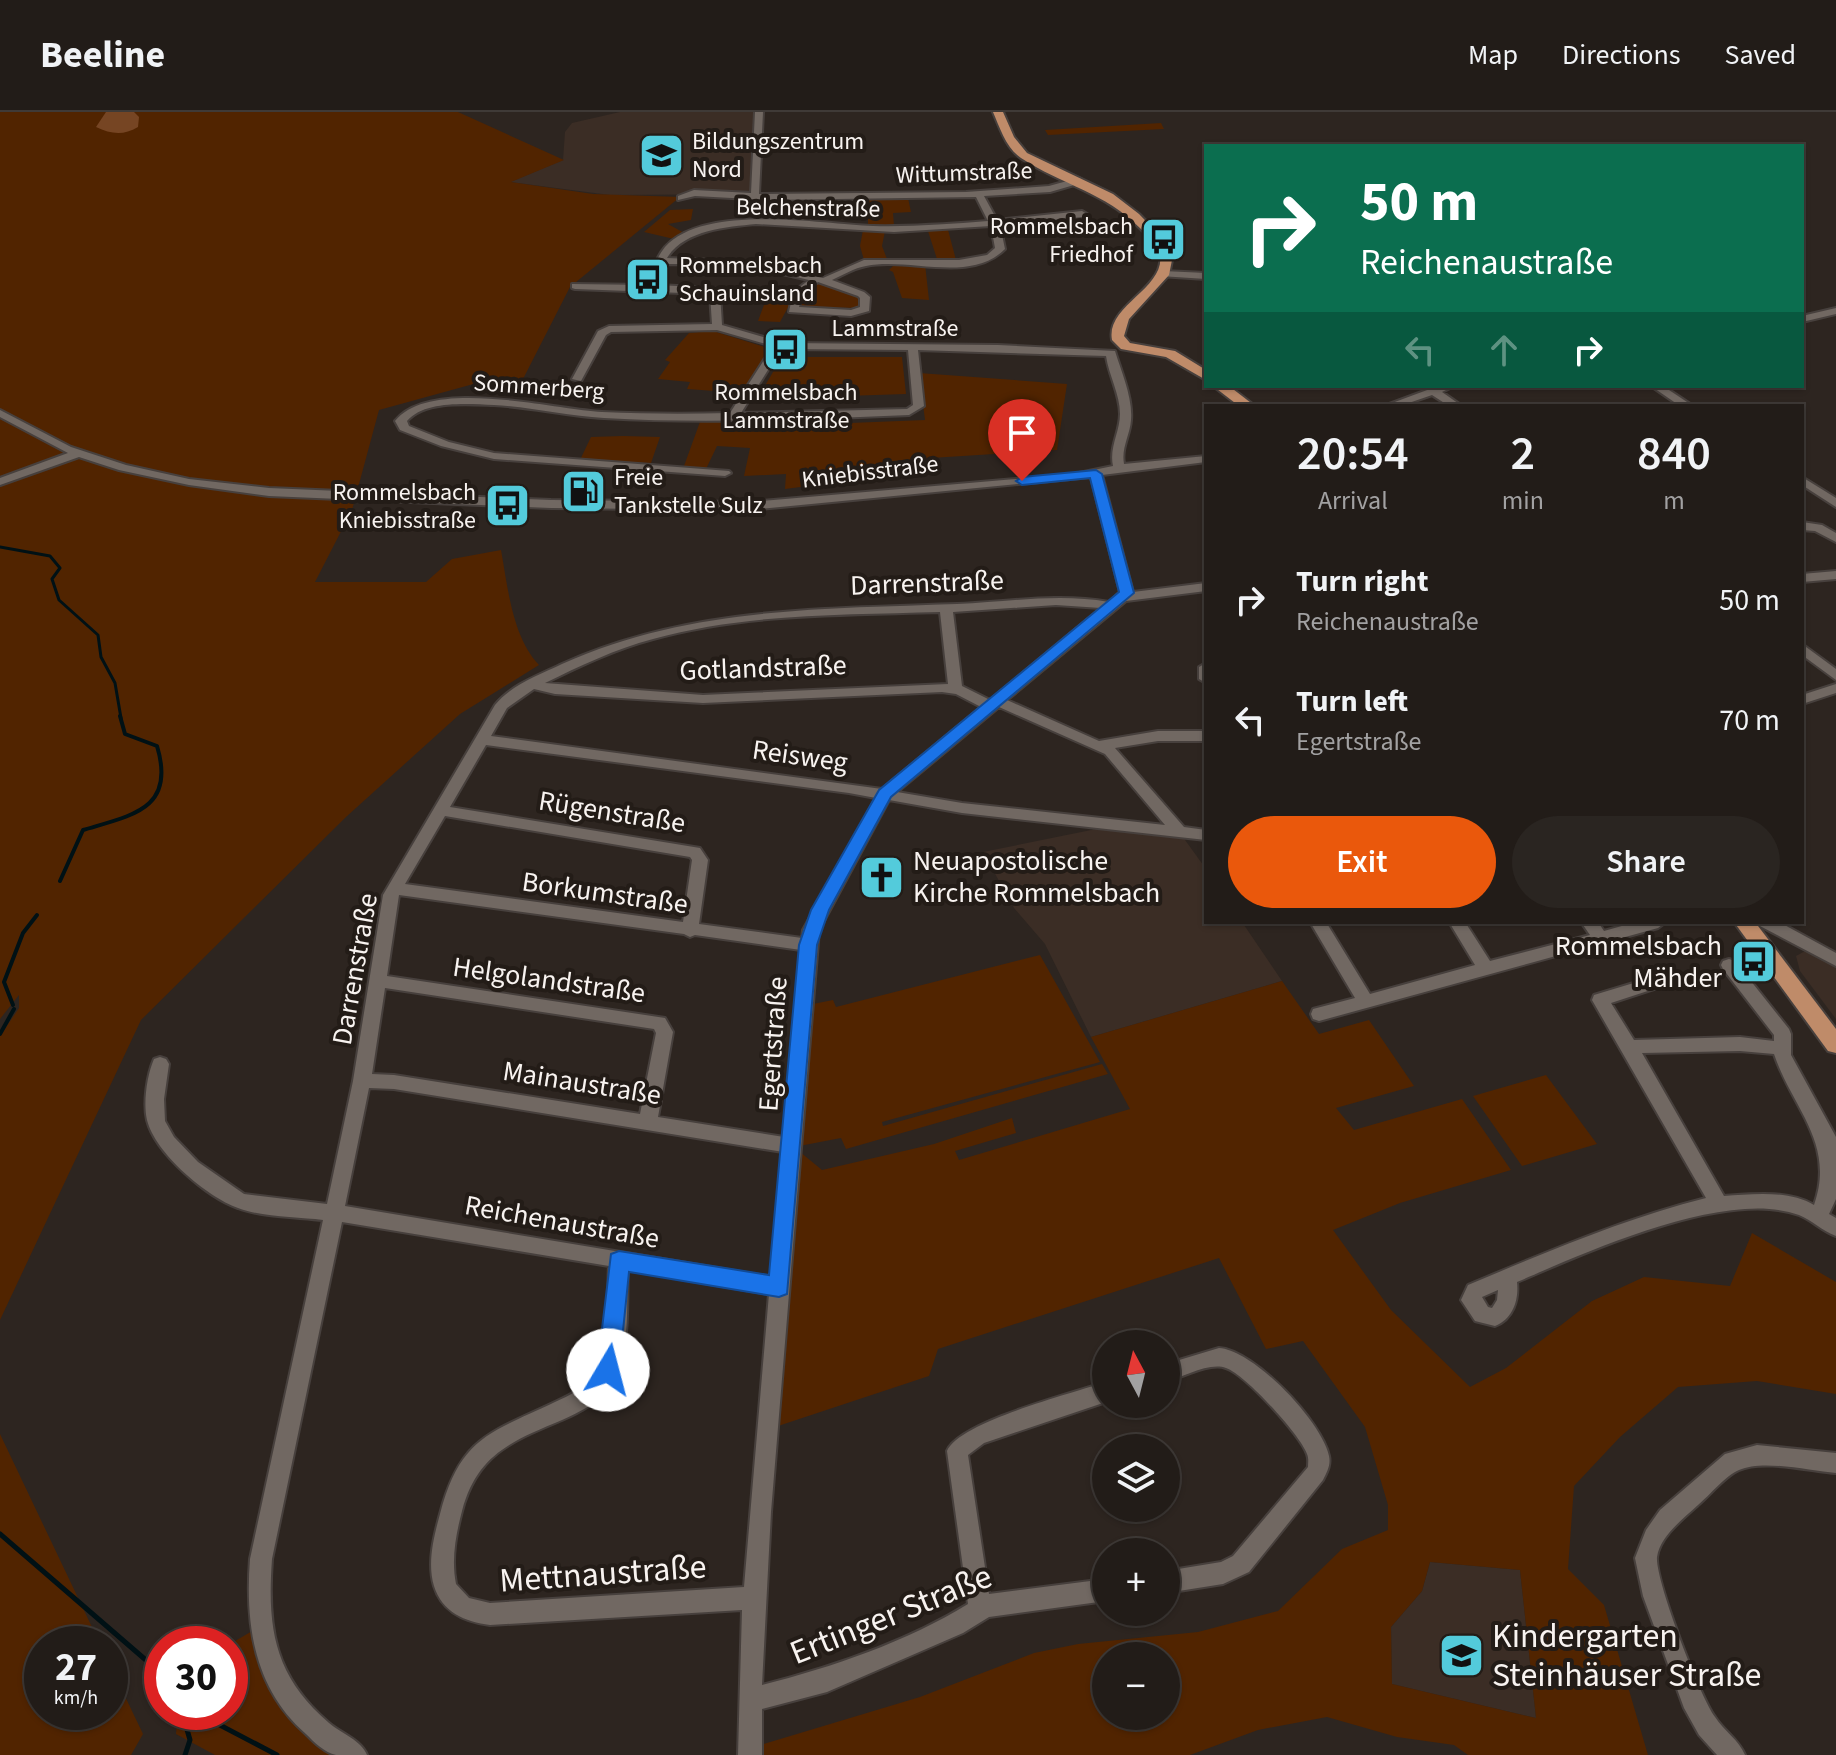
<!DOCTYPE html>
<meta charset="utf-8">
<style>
:root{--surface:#221c18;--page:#2a2521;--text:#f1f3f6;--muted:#a2a1a2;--line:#3f3a37;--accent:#ea580c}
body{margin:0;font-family:"Source Sans 3",sans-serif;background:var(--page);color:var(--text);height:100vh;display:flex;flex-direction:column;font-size:30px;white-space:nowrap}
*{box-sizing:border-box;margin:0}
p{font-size:26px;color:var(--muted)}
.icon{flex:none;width:44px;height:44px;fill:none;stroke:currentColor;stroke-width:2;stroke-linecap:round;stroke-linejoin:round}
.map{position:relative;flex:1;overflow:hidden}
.side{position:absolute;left:1204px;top:292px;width:600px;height:520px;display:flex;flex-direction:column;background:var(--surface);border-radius:0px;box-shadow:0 2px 6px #0004,0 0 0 2px var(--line)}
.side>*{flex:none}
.top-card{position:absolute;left:1204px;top:32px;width:600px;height:244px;border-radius:0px;box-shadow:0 2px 6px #0004,0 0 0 2px var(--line);background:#0b6e4f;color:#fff;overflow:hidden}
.needle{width:52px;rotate:353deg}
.buttons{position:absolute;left:1092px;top:1218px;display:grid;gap:16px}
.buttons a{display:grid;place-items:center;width:88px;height:88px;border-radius:50%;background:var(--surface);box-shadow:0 2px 6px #0004,0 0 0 2px var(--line);font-size:40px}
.speed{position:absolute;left:24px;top:1514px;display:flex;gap:16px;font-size:40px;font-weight:700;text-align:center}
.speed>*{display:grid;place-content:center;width:104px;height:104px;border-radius:50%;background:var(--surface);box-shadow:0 2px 6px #0004,0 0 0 2px var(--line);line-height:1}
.speed small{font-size:20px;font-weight:400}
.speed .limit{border:12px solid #d22;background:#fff;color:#111}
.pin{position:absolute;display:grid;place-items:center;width:68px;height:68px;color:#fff;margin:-82px -34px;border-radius:50% 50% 50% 0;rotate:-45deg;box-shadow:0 0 8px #0007}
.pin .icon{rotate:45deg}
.me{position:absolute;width:88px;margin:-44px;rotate:8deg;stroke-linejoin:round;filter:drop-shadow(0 0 6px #0008)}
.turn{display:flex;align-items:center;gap:28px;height:168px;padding:0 24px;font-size:36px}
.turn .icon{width:104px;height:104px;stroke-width:2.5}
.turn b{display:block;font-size:56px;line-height:68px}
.lanes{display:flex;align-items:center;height:76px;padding:0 24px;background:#0003;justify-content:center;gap:40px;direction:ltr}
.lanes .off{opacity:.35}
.eta{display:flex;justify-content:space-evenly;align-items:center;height:136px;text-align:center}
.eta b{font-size:48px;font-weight:600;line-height:56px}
.cta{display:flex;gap:16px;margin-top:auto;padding:16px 24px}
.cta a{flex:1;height:92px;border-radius:48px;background:var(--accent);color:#fff;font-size:32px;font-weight:600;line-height:92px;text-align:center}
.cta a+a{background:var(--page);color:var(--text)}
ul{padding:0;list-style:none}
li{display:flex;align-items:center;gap:24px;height:120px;padding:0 24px}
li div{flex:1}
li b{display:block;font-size:30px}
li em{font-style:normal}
header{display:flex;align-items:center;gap:48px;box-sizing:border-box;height:112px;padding:0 40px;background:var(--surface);border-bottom:2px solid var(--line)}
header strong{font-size:38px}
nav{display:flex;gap:44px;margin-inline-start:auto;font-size:28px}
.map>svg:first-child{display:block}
.built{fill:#3b2d25}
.green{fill:#512400;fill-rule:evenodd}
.forest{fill:#764523}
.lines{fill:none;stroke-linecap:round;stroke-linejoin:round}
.stream-far2{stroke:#001115;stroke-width:3}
.stream-far1{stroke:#001115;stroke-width:4}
.stream{stroke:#001115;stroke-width:5}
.minor-casing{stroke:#47403d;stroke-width:4}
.major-casing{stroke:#47403d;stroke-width:4}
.minor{fill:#716862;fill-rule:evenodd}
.major{fill:#bf8b69;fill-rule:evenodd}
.route{fill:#1a73e8;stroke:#114b97;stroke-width:2}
.labels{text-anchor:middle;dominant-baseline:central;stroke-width:8;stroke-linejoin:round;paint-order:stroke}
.far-poi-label{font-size:24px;fill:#f8f3f0;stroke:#231c17;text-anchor:start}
.far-street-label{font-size:24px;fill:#f8f3f0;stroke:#231c17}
.street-label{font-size:28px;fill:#f8f3f0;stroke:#231c17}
.poi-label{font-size:28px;fill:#f8f3f0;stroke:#231c17;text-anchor:start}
.near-street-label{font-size:34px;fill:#f8f3f0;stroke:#231c17}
.near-poi-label{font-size:34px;fill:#f8f3f0;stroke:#231c17;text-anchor:start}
</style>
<header>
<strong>Beeline</strong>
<nav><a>Map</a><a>Directions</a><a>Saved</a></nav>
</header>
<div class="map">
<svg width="1836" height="1643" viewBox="0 0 1836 1643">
<rect width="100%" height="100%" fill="#2d2520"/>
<g class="built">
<polygon points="620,0 759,0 755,82 610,83 510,70 563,48 565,20 572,11"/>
<polygon points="1111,714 1180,721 1206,757 1206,810 1242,810 1282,869 1091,925 1045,832 1014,796 983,740"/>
<polygon points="1807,838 1836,855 1836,907 1800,859 1796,844"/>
<polygon points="1430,1450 1520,1458 1536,1606 1392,1572 1391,1515 1422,1479"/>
</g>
<g class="green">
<path d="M0,0h458l106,48 -53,22 82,12 87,3 -110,90 -47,92 -35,1 -109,30 -27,100 -37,72h111l26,-23 49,-9c7,38 11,86 38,115l-79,49 -114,103 -205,203 -141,300v-284l19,-28v-13l-19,24z"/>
<polygon points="1161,11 1164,17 1048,23 1045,18"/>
<polygon points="857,86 908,86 911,100 893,101 894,114 868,114 868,100 857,99"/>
<polygon points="693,97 691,108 668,112 686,122 674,127 644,120 670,98"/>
<polygon points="947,114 956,148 937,147 927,116"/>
<polygon points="863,118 885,119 882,134 887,147 864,148 860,134"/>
<polygon points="925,152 929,188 902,186 893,160 889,158 894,153"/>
<polygon points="816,170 862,184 862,196 796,195 801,182"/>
<polygon points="771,174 798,177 780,210 758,209"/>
<polygon points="713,219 771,237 743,281 687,277 690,270 658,267 670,250 665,248 689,221"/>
<polygon points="782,245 902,245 906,282 757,287"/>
<polygon points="919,261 1067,272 1057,338 931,346 932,358 785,377 786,362 744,364 750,336 717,334 706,357 684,354 701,307 727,308 725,316 925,308"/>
<polygon points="623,324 660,325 651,351 580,348 591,325"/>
<path d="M1040,843l60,107 -218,60 1,4 219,-62 6,10 -262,75 -5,-11 -47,9 28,23 112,-26 78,-26 4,15 -61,18 4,9 171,-51 -39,-72 191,-56 37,53 50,-14 45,66 -78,22 18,22 108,-31 49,71 -111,33 -67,27 58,80 79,77 36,-19 86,-67 52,-24 86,9 22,-53 84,49v112l-79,-13 -79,6 -58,50 -46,49 -6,83 36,36 44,150h-180l-14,-10 -57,-8 -70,-20 -69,13 -68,25h-440v-7l170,-51 114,-44 44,-9 120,-12 80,-21 64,-62 46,-19v-25l-23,-78 -62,-86 -37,8 -47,-91 -281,91 -9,27 -163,54 37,-424 30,-6 3,7zM1430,1450l90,8 16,148 -144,-34 -1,-57 31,-36zM1106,1544h60v60h-60z"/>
<polygon points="1546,963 1597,1032 1522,1054 1473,984"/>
<polygon points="0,1322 100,1532 42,1532 42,1600 110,1600 110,1553 143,1622 131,1643 0,1643"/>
<polygon points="259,1515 276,1567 355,1643 215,1643 176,1622 178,1600 230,1600 230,1532"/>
</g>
<path class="forest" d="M106,0h28l5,5 -1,10c-15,9 -27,7 -42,0z"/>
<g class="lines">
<polyline class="stream-far2" points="0,435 50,444 60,456 52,467 59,488 98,523 101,545 115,571 121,606"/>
<g class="stream-far1">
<path d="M60,769l23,-51c50,-15 93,-21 74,-84l-32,-12 -5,-18"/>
<polyline points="13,893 4,870 23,821 37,803"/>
<polyline points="0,922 14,897"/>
</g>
<g class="stream">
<polyline points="0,1422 162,1562"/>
<polyline points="182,1600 190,1628 185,1643"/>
<polyline points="195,1600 277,1643"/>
</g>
<defs>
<g id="minor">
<path d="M755,0h8l-4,82 207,-2 83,-6 29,-8 3,1v4l-31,9 -66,4 13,24 85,-9 5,3 -5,3 -82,8 5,24c-35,35 -96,8 -139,17 -12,2 -23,9 -34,14l32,12 6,5 -1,14 -18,5 -62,-4 4,-20 16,-12c-48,-12 -96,-16 -145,-16l-6,21 56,3 6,5 2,32 62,18 214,2 117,6c6,20 18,47 16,69 -1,15 -10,28 -7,44l82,-8v6l-104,13 31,117 73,-9v8l-80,10 -119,99 92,41 59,-10h48v10h-48l-43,7 69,79 22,3v10l-244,-27 -73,-13 -70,130 -48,582 -9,173c71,-18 144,-43 206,-81l-21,-153c12,-29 126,-58 159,-69v20l-122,41 -16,12 21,139 117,-15v22l-117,16 -26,16 -136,59 -65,17v46h-24l4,-145 -252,15c-25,-3 -48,-13 -56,-39 -7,-23 0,-50 6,-72 20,-77 50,-81 115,-112 14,-6 31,-15 40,-28 17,-24 12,-78 14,-108l-267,-44 -70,337c-5,69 2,117 57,164 13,11 32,17 38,32 -10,0 -21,0 -31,0 -11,-2 -22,-13 -30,-21 -52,-45 -61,-110 -56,-175l73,-339c-25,-3 -62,-3 -85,-12 -31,-11 -83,-55 -91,-88 -4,-17 0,-45 7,-61l6,-2 6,2 3,5 -5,35 1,22 9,16 24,25 46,32 83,10 26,-123 30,-186 112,-190c16,-20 44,-30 67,-41 126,-57 260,-55 395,-60 51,-2 101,-11 152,-2l11,-10 -29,-115 -341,33 -199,-2 -282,-12 -80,-11 -70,-15 -40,-13 -79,28v-7l68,-25 -68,-36v-7l71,37 55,18 63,14 80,9 282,12 199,2 324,-28 39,-8c-4,-19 7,-34 7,-52 0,-20 -11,-38 -14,-58l-188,-6 6,56 -15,9c-102,4 -203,9 -305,3 -37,-2 -73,-11 -110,-13 -26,-1 -69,-5 -87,16l2,5 40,16 45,11 235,18 2,2 -6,3 -231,-17 -53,-13 -41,-16 -5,-9c35,-44 157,-12 207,-9 43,2 86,2 128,1l43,-67 -56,-16 -106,2 -5,3 -25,46 -9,-2 26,-48 11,-5 103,-2 -2,-30 -135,-5 -3,-1v-4l76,1c4,-14 8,-27 17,-38 40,-44 155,-23 208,-21 38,1 77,-2 115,-5l-12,-24 -208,3 -73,-4 -17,4v-4l16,-6 57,3zM756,112l138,8 97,-6 4,22 -8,7 -28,5h-95l-41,18 -85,-17 -71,-3c17,-28 59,-31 89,-34zM818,170l40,14 2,2v9l-9,3 -52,-3 4,-14zM781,237l127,1 5,55 -6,4 -166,4zM1056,493l45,3 -111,92 -28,-14 -9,-74zM940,500l8,72 -245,11 -158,-12c35,-17 70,-34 108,-44 93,-26 192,-24 287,-27zM534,577l21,5 148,9 239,-11 14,2 25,13 -99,82 -391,-53 16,-28zM999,595l106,47 60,71 -203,-22 -65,-11zM486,633l363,48 27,5 -73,132 -1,8 -103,-14 9,-64 -8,-12 -250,-41zM445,704l245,41 2,3 -9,62 -278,-38zM399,783l285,39 6,3 5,-2 106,15 -17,187 -126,-20 15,-85 -8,-14 -278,-42zM385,876l269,41 2,4 -16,81 -246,-39 -22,-1zM369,976l25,1 389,63 -12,125 -426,-71zM628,1158l141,24 -25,293 -254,16 -21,-5 -13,-14c-5,-25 0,-50 6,-73 15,-57 50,-70 100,-91 16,-7 34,-16 45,-30 25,-32 19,-83 21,-120z"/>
<polygon points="1163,159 1206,161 1206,167 1160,164 1158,162"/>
<polygon points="1836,196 1836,202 1802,210 1802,204"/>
<polygon points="1438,274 1454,274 1442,280 1462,294 1449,294 1432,283 1400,294 1384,294"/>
<polygon points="1651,274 1663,274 1693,294 1680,294"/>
<polygon points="1802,365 1836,386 1836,395 1802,373"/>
<polygon points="1802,410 1822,413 1836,421 1836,430 1815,419 1802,418"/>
<polygon points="1836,459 1836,467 1802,470 1802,462"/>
<polygon points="1802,532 1836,557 1836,568 1802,543"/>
<polygon points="1206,551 1206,571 1199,567 1199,555"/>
<polygon points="1836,572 1836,581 1802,592 1802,583"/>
<polygon points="1310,810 1326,810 1370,882 1475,853 1449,810 1465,810 1490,849 1590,823 1581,810 1598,810 1604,819 1636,810 1666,810 1658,816 1319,909 1313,907 1311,902 1313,897 1355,886"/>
<polygon points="1758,810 1779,810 1836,841 1836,854 1760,814"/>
<path d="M1729,847l6,2 54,68 2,5v21l45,82v62l-7,15 7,4v18c-14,-5 -24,-16 -37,-21 -73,-27 -214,38 -282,67 2,18 -4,37 -22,44l-20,-5 -14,-21 7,-15c79,-33 155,-66 238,-87l-114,-198 2,-5 66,-20 6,2 2,4 -2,4 -55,18 23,37 106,-3 34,4v-6l-51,-66 -2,-4 2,-4zM1740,939l34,3c18,54 62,89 40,151 -25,-15 -61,-11 -90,-9l-82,-143zM1498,1178l-1,10 -5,8 -4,-1 -6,-10z"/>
<path d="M1219,1236c35,2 103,74 110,108 2,9 -2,16 -6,24l-74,92 -26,12 -57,9v-22l55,-9 12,-6 75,-89c0,-5 1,-8 -1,-13 -6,-18 -62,-80 -81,-86 -17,-6 -43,9 -60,14v-18z"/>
<path d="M1757,1333l79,8v20c-26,-2 -73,-14 -97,-3 -14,6 -29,25 -41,35 -14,13 -38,31 -41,52 -2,23 43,140 58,160 9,14 24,23 30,38h-28l-18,-20 -15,-27 -41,-112 -8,-38 11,-28 14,-20 65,-56z"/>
</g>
<g id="major">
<path d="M993,0h10l11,25 13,16 86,41 26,20 30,31 3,15 -3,15 -40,44 -5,17 6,7 45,8 31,19v10l-40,-23 -45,-8 -9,-9c-7,-37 62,-53 46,-93 -3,-6 -12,-12 -17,-18 -36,-37 -79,-44 -120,-71 -15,-10 -21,-30 -28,-46z"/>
<polygon points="1213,274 1229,274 1255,294 1239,294"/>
<polygon points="1734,810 1755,810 1836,917 1836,941 1828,939"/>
</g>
</defs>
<use href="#minor" class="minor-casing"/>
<use href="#major" class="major-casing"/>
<use href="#minor" class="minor"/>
<use href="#major" class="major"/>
</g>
<polygon class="route" points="1096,358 1102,362 1134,481 891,685 829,798 817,833 787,1182 779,1185 629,1160 619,1258 616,1265 608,1268 600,1265 597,1258 611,1142 619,1139 769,1163 799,833 811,798 879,678 1119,480 1090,366 1022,373 1016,369 1022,365"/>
<defs>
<symbol id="school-square" viewBox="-11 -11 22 22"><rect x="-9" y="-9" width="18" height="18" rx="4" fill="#53cbdb" stroke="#231c17"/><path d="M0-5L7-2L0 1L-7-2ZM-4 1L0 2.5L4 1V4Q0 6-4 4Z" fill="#111"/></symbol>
<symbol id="bus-square" viewBox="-11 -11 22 22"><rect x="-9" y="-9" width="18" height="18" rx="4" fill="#53cbdb" stroke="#231c17"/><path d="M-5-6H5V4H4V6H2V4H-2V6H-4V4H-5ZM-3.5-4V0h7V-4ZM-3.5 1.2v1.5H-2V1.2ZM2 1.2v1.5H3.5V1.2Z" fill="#111"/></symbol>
<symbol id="fuel-square" viewBox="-11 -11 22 22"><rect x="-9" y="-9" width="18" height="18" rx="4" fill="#53cbdb" stroke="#231c17"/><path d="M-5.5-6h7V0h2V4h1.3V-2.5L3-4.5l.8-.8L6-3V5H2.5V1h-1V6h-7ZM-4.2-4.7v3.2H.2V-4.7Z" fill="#111"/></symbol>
<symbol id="church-square" viewBox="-11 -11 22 22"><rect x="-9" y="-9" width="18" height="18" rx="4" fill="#53cbdb" stroke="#231c17"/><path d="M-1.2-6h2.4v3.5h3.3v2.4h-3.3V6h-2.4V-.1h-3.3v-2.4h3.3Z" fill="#111"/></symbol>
</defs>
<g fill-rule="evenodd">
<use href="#school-square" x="636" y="18" width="51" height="51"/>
<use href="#bus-square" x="1138" y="102" width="51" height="51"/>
<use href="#bus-square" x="622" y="142" width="51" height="51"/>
<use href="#bus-square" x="760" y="212" width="51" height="51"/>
<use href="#fuel-square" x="558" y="354" width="51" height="51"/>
<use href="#bus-square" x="482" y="368" width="51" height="51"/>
<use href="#church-square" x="856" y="740" width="51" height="51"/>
<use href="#bus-square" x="1728" y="824" width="51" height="51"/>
<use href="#school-square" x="1436" y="1518" width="51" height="51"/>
</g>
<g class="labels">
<g class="far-poi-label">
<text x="692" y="29">Bildungszentrum<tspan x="692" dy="28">Nord</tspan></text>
<text x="1133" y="114" text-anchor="end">Rommelsbach<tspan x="1133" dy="28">Friedhof</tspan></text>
<text x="679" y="153">Rommelsbach<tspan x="679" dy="28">Schauinsland</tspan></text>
<text x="786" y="280" text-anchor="middle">Rommelsbach<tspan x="786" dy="28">Lammstraße</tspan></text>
<text x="614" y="365">Freie<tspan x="614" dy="28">Tankstelle Sulz</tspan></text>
<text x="476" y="380" text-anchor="end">Rommelsbach<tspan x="476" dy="28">Kniebisstraße</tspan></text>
</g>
<g class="far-street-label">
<text transform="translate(964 61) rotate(-2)">Wittumstraße</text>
<text transform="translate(808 96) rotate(1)">Belchenstraße</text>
<text x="895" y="216">Lammstraße</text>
<text transform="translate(539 275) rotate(4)">Sommerberg</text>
<text transform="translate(870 360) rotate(-7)">Kniebisstraße</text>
</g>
<g class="street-label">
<text transform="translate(927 471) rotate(-2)">Darrenstraße</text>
<text transform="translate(763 556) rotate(-2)">Gotlandstraße</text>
<text transform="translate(800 644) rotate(8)">Reisweg</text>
<text transform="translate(612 700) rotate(9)">Rügenstraße</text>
<text transform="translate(605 781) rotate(8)">Borkumstraße</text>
<text transform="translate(355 857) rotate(-80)">Darrenstraße</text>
<text transform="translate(549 868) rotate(8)">Helgolandstraße</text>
<text transform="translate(773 932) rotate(-86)">Egertstraße</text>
<text transform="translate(582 971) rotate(9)">Mainaustraße</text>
<text transform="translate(562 1110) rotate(10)">Reichenaustraße</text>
</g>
<g class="poi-label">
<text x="913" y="749">Neuapostolische<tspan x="913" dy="32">Kirche Rommelsbach</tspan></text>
<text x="1722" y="834" text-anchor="end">Rommelsbach<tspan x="1722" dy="32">Mähder</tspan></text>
</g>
<g class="near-street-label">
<text transform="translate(603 1462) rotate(-4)">Mettnaustraße</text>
<text transform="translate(891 1503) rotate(-22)">Ertinger Straße</text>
</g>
<g class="near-poi-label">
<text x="1492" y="1524">Kindergarten<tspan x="1492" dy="39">Steinhäuser Straße</tspan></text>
</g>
</g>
</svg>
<div class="buttons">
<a><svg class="needle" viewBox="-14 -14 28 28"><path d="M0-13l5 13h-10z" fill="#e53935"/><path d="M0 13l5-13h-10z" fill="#a2a1a2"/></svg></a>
<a><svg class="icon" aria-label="layers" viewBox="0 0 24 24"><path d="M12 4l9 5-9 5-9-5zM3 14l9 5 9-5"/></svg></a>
<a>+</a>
<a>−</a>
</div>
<div class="speed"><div>27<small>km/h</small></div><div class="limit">30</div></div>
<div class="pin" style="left:1022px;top:369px;background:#d93025"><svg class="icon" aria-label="arrive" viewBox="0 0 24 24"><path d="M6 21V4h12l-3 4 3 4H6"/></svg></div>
<svg class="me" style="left:608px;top:1258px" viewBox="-20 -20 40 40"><circle r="19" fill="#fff"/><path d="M0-13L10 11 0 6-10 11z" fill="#1a73e8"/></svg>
<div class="top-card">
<div class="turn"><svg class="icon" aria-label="right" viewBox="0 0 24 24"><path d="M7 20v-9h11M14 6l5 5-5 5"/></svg><div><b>50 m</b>Reichenaustraße</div></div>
<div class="lanes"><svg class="icon off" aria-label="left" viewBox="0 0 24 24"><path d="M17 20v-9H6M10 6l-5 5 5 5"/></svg><svg class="icon off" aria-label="ahead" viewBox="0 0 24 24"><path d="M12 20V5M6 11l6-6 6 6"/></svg><svg class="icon" aria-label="right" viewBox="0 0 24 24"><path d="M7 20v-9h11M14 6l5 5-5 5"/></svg></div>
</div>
<section class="side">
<div class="eta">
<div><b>20:54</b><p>Arrival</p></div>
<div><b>2</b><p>min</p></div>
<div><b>840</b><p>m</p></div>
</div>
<ul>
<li><svg class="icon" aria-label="right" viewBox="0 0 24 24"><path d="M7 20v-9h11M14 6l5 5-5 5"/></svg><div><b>Turn right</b><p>Reichenaustraße</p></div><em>50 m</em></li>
<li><svg class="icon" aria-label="left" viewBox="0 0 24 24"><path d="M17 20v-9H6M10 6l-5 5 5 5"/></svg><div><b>Turn left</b><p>Egertstraße</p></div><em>70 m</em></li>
</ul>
<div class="cta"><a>Exit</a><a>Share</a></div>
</section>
</div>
